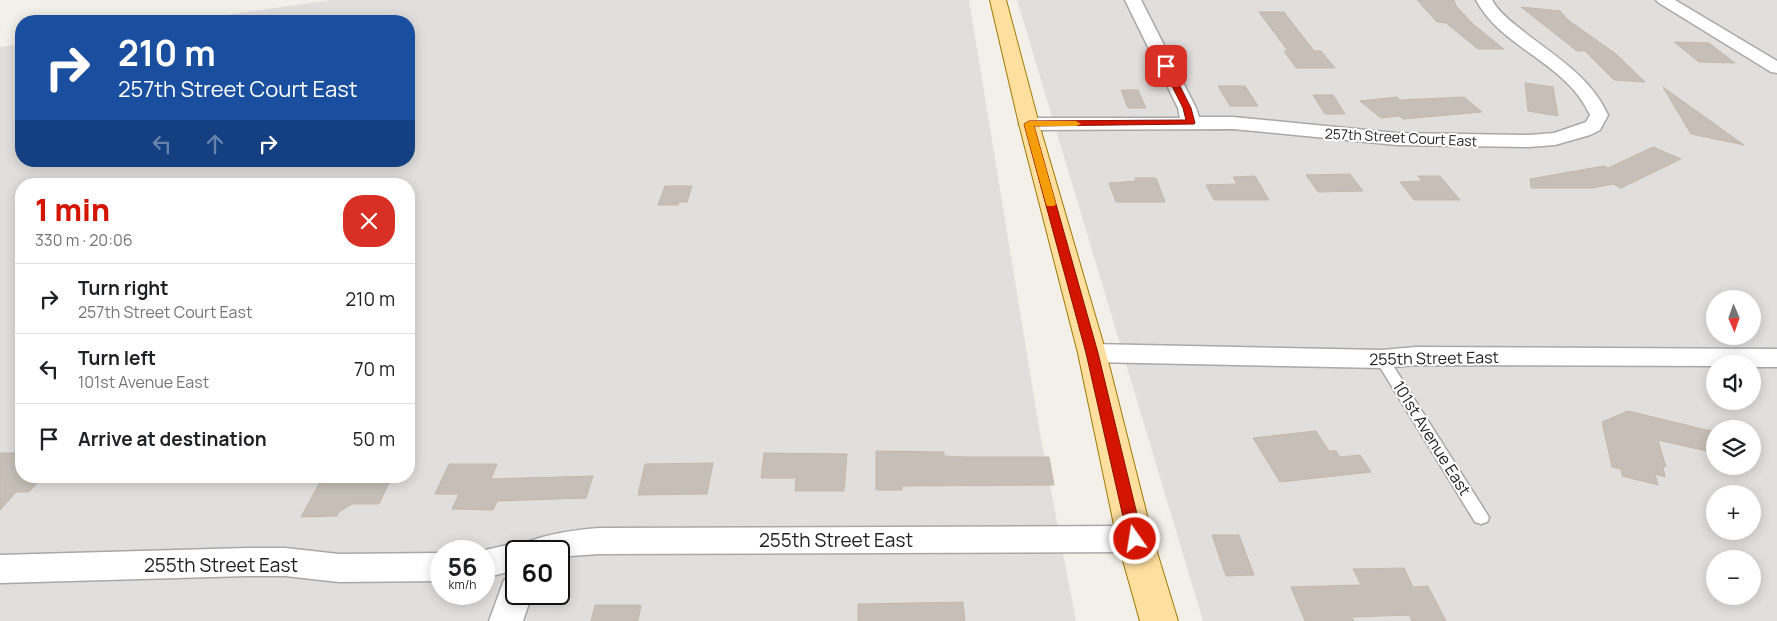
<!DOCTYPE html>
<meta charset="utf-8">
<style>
:root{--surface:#fff;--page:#f2f2f2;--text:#202124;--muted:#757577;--line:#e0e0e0;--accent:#d31500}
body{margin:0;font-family:Manrope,sans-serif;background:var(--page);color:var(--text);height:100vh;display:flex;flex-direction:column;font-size:19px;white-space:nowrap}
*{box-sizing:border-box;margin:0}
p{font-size:16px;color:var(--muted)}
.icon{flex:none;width:28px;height:28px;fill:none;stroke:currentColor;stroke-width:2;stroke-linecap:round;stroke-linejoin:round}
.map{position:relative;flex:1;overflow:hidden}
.sheet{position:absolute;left:15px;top:178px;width:400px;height:305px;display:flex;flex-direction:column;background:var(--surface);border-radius:20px;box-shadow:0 2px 12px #0003}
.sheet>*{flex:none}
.guide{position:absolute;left:15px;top:15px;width:400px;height:152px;border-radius:20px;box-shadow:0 2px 12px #0003;background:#1a4fa0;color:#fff;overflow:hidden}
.needle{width:32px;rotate:178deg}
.fabs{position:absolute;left:1706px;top:290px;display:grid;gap:10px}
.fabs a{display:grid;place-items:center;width:55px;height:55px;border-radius:50%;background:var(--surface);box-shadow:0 2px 12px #0003;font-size:25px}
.speed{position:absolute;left:430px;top:540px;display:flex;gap:10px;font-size:25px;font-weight:700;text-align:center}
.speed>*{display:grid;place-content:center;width:65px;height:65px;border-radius:50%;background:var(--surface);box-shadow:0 2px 12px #0003;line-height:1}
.speed small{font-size:12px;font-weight:400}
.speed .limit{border:2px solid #111;border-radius:8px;background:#fff;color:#111}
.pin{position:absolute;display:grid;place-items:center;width:42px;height:42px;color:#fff;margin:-21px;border-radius:10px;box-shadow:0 2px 8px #0006}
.me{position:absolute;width:55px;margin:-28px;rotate:347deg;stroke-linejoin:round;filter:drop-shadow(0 0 4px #0008)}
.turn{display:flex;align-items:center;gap:18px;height:105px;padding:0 20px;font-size:22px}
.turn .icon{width:65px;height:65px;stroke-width:2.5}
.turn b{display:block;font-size:35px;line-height:42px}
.lanes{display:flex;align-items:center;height:48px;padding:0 20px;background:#0003;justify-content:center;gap:25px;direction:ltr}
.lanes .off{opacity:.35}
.round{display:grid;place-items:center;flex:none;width:52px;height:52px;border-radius:20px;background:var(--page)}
.summary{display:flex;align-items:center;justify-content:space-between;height:85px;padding:0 20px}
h1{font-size:30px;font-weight:800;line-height:38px;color:var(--accent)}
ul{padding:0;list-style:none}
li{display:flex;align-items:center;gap:15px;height:70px;padding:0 20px;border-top:1px solid var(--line)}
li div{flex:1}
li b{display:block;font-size:19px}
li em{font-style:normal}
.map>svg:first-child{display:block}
.residential{fill:#e0dfde;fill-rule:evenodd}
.building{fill:#c7bfb7;stroke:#c5b8a9}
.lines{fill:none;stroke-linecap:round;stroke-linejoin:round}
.service-casing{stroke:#a8a8a8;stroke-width:3}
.minor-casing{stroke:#a8a8a8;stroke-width:3}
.primary-casing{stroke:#9f7a00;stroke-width:2}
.service{fill:#fff;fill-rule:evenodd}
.minor{fill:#fff;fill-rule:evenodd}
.primary{fill:#ffdfa0;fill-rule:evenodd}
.route{fill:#d31500;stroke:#890e00}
.slow{fill:#f59e0b}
.labels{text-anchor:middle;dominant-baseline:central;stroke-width:4;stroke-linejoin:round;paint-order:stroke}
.far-street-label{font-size:14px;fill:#212121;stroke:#fff}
.street-label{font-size:16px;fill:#212121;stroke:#fff}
.near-street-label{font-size:19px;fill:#212121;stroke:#fff}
</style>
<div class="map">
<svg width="1777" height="621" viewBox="0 0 1777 621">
<rect width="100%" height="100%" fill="#f2f0e8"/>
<g class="residential">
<path d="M331,0h638l70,428 37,193h-1076v-574l21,-3v117h388v-140h-226zM21,184h388v292h-388zM441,551h43v43h-43zM516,551h43v43h-43z"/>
<path d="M1017,0h760v621h-574zM1715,299h37v37h-37zM1715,364h37v37h-37zM1715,429h37v37h-37zM1715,494h37v37h-37zM1715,559h37v37h-37z"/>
</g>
<g class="building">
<polygon points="1417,0 1454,0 1456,6 1474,25 1504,49 1478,49 1446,23 1437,22"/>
<polygon points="1521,7 1560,11 1568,20 1616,54 1645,82 1614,80 1585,51 1577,51"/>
<polygon points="1259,12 1284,12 1314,51 1321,51 1335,68 1296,68 1284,51 1288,51"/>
<polygon points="1674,42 1709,43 1735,63 1699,62"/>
<polygon points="1525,83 1553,87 1558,116 1528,111"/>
<polygon points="1218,86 1245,86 1258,106 1230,106"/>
<polygon points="1663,87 1744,145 1691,134"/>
<polygon points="1121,90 1138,90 1146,108 1128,108"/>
<polygon points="1313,95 1333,95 1345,114 1325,114"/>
<polygon points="1397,97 1400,100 1464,97 1482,112 1403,119 1399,116 1381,118 1360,101"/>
<polygon points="1653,147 1681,159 1621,188 1613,184 1592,188 1531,188 1530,179 1604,166 1608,168"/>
<polygon points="1350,174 1363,191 1318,192 1306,175"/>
<polygon points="1255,176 1269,200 1214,200 1206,185 1237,184 1233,177"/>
<polygon points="1418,176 1440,176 1460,200 1414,200 1400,182 1422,181"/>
<polygon points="1135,178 1156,178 1165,202 1116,202 1109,183 1136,181"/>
<polygon points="665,186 692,186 687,202 679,202 678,205 658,205"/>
<polygon points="1628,411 1715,432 1715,453 1658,440 1666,467 1663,466 1665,477 1655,474 1658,485 1622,476 1621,469 1612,467 1602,422"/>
<polygon points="1316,431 1329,451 1336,451 1340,457 1360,455 1371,472 1280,482 1253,438"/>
<polygon points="876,451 944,452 944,456 965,457 1049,457 1054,485 902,486 902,490 876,490"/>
<polygon points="0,453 21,453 21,476 43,476 29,492 16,492 0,510"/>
<polygon points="764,453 847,454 844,491 795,491 796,478 761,478"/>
<polygon points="713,463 707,494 638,495 645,464"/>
<polygon points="449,464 497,464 491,479 593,476 586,498 497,501 493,510 452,509 459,494 435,494"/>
<polygon points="335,476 392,476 379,504 352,504 339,512 337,516 301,517 319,484"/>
<polygon points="1212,535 1239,535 1254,575 1226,576"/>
<polygon points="1404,568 1413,587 1428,586 1446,621 1412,621 1409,615 1352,617 1354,621 1305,621 1291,587 1361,585 1353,569"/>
<polygon points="963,602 965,621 858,621 858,604"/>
<polygon points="595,605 641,605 638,621 591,621"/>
</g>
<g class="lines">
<defs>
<polygon id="service" points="1382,355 1387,356 1487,514 1489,518 1487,522 1481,524 1475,522 1375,359 1377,356"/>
<g id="minor">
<path d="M1125,0h16l55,108 3,9h34l164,16 132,2 25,-2 32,-11 4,-7c-24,-53 -88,-66 -114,-115h16c6,11 17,20 26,27 34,28 71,47 90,88l-8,15 -10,5 -35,10 -26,2 -132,-2 -164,-16 -204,1 -7,-2 -3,-4 3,-4 7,-2h151l-2,-10z"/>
<polygon points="1656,0 1675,0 1777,61 1777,73 1771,72 1659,3"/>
<polygon points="1092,344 1382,350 1416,347 1777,349 1777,367 1752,367 1752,364 1715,364 1715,366 1416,365 1382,368 1092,362 1083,359 1079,353 1083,347"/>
<path d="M1135,526l11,4 5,9 -5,9 -11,4 -536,2 -29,2 -11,3v-8h-43v19l-32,8v-27h-3l35,-8 9,4 2,-5c24,-9 47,-12 72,-14z"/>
<polygon points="247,548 285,548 339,554 441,553 441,581 339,582 285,576 247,576 0,583 0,555"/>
<polygon points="516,576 516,594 532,594 523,621 489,621 504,580"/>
</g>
<polygon id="primary" points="990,0 1006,0 1039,124 1106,353 1153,539 1178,621 1140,621 1117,539 1078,353 1019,124"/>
</defs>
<use href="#service" class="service-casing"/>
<use href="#minor" class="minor-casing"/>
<use href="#primary" class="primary-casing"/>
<use href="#service" class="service"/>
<use href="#minor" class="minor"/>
<use href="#primary" class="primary"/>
</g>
<polygon class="route" points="1166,63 1170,66 1191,108 1195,123 1194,124 1034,126 1098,353 1143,539 1141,543 1135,545 1130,543 1128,539 1086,353 1024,124 1029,121 1186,120 1183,108 1162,66"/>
<polygon class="slow" points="1029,121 1076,121 1081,124 1076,126 1034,126 1056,204 1054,206 1047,206 1046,204 1024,124"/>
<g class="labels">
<g class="far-street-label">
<text transform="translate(1401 137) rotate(3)">257th Street Court East</text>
</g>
<g class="street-label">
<text transform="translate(1434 358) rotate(-1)">255th Street East</text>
<text transform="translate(1432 438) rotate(58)">101st Avenue East</text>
</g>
<g class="near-street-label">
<text x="836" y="540">255th Street East</text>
<text x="221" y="565">255th Street East</text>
</g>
</g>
</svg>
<div class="fabs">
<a><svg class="needle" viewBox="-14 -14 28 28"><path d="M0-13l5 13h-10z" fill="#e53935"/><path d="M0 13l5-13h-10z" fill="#757577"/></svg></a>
<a><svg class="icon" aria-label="sound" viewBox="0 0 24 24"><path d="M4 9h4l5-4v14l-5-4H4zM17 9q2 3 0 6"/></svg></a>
<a><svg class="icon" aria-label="layers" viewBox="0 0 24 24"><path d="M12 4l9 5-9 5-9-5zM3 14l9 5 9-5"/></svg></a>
<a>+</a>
<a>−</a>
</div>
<div class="speed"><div>56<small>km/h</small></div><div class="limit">60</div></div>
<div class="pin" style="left:1166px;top:66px;background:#d93025"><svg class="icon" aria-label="arrive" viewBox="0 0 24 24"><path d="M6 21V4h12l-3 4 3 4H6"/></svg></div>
<svg class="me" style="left:1135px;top:539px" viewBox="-20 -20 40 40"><circle r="17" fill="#d31500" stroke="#fff" stroke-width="3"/><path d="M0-11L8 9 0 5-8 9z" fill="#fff"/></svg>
<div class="guide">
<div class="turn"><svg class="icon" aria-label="right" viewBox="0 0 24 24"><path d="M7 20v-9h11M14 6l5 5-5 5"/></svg><div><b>210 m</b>257th Street Court East</div></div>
<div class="lanes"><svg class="icon off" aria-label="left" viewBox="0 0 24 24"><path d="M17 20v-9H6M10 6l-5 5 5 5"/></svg><svg class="icon off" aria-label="ahead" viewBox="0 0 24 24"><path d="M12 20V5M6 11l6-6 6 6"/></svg><svg class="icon" aria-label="right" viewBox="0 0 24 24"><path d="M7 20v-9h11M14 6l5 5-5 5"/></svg></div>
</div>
<section class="sheet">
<div class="summary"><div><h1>1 min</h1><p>330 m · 20:06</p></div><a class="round" style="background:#d93025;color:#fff"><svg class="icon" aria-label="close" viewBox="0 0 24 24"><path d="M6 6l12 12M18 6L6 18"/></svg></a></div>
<ul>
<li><svg class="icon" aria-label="right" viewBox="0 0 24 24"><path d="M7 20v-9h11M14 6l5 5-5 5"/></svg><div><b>Turn right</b><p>257th Street Court East</p></div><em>210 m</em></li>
<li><svg class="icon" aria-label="left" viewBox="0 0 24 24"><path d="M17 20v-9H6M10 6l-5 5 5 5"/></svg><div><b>Turn left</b><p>101st Avenue East</p></div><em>70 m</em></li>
<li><svg class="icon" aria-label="arrive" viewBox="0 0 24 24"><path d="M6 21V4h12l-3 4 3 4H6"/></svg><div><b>Arrive at destination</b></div><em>50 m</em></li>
</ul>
</section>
</div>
